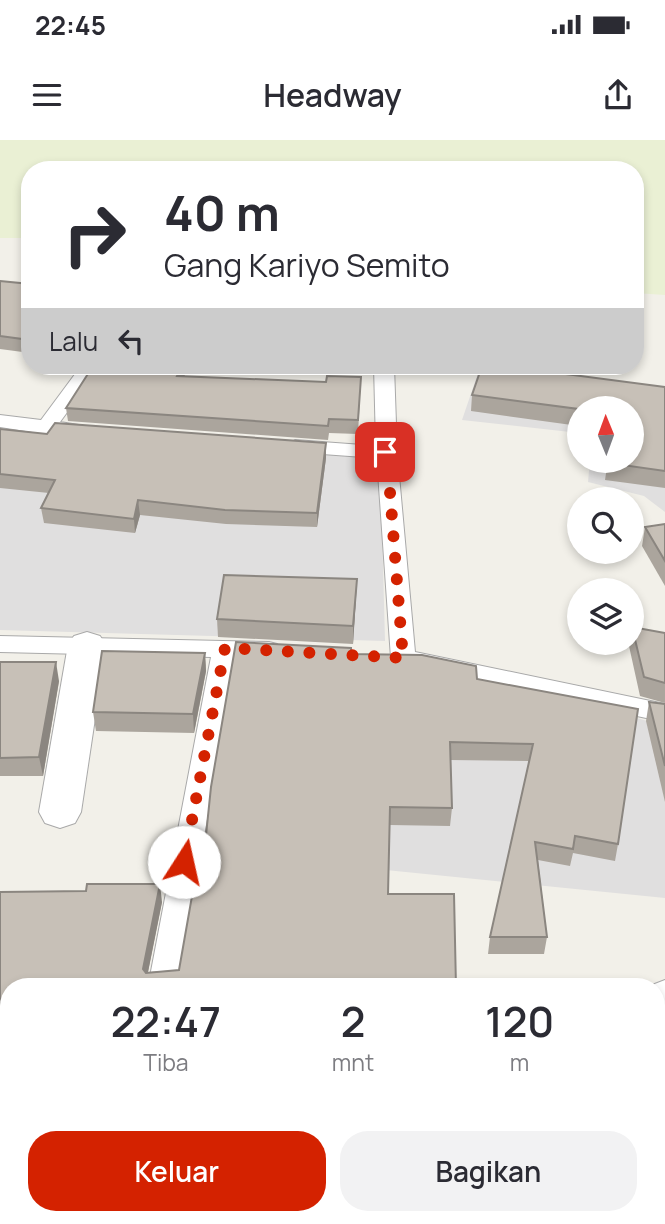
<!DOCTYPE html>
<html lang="id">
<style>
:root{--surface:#fff;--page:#f2f2f3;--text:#2b2b33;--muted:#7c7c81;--accent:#d42200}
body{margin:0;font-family:Manrope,sans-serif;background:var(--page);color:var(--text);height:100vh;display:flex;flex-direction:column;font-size:26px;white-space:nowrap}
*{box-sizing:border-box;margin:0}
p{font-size:23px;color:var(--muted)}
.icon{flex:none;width:38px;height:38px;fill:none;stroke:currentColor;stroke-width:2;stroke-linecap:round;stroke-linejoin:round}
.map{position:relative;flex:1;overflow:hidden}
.details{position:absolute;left:0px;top:838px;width:665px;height:247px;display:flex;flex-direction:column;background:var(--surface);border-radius:28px 28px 0 0;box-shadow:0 4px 10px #0003}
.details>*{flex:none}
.banner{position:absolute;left:21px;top:21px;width:623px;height:214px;border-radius:28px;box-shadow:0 4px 10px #0003;background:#fff;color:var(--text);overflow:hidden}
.needle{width:46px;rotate:359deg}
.tools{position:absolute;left:567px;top:256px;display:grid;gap:14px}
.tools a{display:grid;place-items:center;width:77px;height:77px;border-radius:50%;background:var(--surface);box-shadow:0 4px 10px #0003;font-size:35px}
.pin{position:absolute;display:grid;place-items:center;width:60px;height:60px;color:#fff;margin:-30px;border-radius:14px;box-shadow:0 4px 10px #0006}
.me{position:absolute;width:77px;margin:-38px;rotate:10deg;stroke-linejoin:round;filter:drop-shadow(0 0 5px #0008)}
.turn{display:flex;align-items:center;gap:24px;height:147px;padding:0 28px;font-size:32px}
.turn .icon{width:91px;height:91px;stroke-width:2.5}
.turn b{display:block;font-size:49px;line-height:60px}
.then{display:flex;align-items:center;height:66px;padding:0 28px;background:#0003;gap:14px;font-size:26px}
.eta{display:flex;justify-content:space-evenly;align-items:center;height:119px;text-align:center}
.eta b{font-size:42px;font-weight:600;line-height:49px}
.cta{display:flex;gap:14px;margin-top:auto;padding:14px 28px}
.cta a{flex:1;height:80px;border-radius:28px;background:var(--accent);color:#fff;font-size:28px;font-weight:600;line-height:80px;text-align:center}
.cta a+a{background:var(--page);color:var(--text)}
.status{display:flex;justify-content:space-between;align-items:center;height:49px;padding:0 35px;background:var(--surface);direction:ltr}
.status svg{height:19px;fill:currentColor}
header{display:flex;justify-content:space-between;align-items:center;height:91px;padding:0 28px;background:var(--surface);font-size:32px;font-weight:600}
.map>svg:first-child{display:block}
.residential{fill:#e0dfdf}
.farmland{fill:#eaf0d4}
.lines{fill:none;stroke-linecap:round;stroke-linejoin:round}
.service-casing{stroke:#a9a9a9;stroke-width:2}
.minor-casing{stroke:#a9a9a9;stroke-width:2}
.tertiary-casing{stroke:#a9a9a9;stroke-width:2}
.service{fill:#fff;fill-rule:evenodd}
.minor{fill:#fff;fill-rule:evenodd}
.tertiary{fill:#fff;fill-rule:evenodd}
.wall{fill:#aba59d}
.shaded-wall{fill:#8b8680}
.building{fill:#c7c0b7;stroke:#8b8680;stroke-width:2}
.route{stroke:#d42200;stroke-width:12;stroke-dasharray:0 21.6}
</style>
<div class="status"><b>22:45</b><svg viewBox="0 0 49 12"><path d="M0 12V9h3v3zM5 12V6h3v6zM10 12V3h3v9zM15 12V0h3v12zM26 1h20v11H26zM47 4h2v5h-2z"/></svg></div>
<header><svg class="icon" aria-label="menu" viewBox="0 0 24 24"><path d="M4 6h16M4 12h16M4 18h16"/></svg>Headway<svg class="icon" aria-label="share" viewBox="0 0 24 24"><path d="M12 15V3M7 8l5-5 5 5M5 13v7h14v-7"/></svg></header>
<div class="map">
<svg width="665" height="1084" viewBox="0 0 665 1084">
<rect width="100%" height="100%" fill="#f2f0e9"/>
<g class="residential">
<polygon points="478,233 665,253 665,372 644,356 588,342 590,320 632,320 632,268 579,268 579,293 462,280"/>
<polygon points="0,281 380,315 385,501 0,490"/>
<polygon points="228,517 421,517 665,586 665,758 198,711"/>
</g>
<polygon class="farmland" points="0,0 665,0 665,155 635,153 635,30 30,30 30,98 0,98"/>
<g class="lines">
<defs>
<g id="service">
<polygon points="81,226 101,226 60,282 91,287 94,291 91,295 45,294 0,287 0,275 41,280"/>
<polygon points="374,226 394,226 397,313 415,512 665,564 665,582 394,524 391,518 377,318 295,312 285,306 295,300 376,306"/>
<polygon points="0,496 269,502 277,504 281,510 277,516 235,517 178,847 148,847 211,517 0,512"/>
<polygon points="138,1076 172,1076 173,1084 139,1084"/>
</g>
<polygon id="minor" points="87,492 100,496 106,505 81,672 75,683 60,688 45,683 39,672 68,505 74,496"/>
<g id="tertiary">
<polygon points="665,840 665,881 656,884 656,847 647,847"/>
<polygon points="227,1076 290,1076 287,1084 224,1084"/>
</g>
</defs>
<use href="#service" class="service-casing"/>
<use href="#minor" class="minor-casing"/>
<use href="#tertiary" class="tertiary-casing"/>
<use href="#service" class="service"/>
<use href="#minor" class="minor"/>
<use href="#tertiary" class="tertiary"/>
</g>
<g class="wall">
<polygon points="0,141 30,144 30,213 0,209"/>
<polygon points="189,226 184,236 326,242 361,237 358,294 329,293 328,300 68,281 66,268"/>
<polygon points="665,247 665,348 605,340 608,320 632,268 579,268 579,286 471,271 472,255"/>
<polygon points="0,289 47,294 326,303 326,318 317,387 226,384 140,375 135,393 44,383 41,368 49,353 0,348"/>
<polygon points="665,384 665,446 642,406 645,387"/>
<polygon points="357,439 353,504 218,497 217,479"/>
<polygon points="632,487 665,493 665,563 640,556 629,506 629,502 632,502"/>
<polygon points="205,513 206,531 194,593 96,591 93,572"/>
<polygon points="351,514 477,539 618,704 615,721 573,713 570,726 538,720 547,797 544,814 488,814 490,797 529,621 450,620 452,668 450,686 390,685 388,754 456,847 9,847 9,887 0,887 0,752 162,762 148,832 179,830 205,705"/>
<polygon points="0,522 59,541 43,636 0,636"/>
<polygon points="649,562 665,622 665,662 646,581"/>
<polygon points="9,1076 144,1076 145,1084 55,1084 54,1080"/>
<polygon points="538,1076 634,1076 623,1084 544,1084"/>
<polygon points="637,1076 656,1076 665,1084 639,1084"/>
</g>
<g class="shaded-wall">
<polygon points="182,226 189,226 178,250 177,236"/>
<polygon points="326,303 326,318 317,387 317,373"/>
<polygon points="138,360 140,375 135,393 134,379"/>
<polygon points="357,439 356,458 353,504 353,486"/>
<polygon points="205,513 206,531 194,593 193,574"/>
<polygon points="56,522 59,541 43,636 39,617"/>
<polygon points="160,744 162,762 145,847 143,829"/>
<polygon points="51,1076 54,1076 53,1077 53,1084 50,1084"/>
<polygon points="482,1076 507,1076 494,1084 469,1084"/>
<polygon points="614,1076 634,1076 623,1084 603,1084"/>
</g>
<g class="building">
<polygon points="0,141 30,144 30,200 0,196"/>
<polygon points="93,226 182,226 177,236 326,242 327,236 361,237 358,280 329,279 328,286 66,268"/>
<polygon points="482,226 505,226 665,247 665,331 608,323 608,320 632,320 632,268 579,268 579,269 472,255"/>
<polygon points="55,283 326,303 317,373 225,370 138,360 134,379 41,368 55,340 0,334 0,289 47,294"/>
<polygon points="665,384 665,421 645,387"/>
<polygon points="224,435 357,439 353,486 217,479"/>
<polygon points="632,487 665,493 665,543 644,537"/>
<polygon points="236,502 351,508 351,514 422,515 476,526 477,539 638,569 618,704 575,696 573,709 535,702 547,797 490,797 533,604 450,602 452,668 390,667 388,754 454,754 456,847 9,847 9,870 0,870 0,752 86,751 87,744 160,744 143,829 146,833 179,830 201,705 205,705 211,647"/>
<polygon points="102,511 205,513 193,574 93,572"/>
<polygon points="0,522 56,522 39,617 0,618"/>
<polygon points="649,562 665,564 665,626"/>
<polygon points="656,901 665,901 665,1084 647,1084 645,1076 656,1076"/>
<polygon points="0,1067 9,1067 9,1076 51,1076 50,1084 0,1084"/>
<polygon points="53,1076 100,1076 53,1077"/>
<polygon points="305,1076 482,1076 469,1084 289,1084"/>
<polygon points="554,1076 614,1076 603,1084 560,1084"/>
</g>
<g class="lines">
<polyline class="route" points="184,722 225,508 403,518 387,314 385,312"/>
</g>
</svg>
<div class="tools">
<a><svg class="needle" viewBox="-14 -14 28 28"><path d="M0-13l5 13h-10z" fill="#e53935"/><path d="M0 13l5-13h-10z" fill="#7c7c81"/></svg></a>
<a><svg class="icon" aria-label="search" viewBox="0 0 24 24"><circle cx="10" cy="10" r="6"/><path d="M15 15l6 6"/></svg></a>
<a><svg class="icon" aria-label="layers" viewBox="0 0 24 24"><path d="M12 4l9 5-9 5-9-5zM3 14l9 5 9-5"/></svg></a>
</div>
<div class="pin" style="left:385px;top:312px;background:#d93025"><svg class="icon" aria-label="arrive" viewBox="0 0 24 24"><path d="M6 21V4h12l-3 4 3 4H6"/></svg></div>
<svg class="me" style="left:184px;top:722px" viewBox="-20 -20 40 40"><circle r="19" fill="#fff"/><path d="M0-13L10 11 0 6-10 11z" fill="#d42200"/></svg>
<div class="banner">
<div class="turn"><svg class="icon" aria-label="right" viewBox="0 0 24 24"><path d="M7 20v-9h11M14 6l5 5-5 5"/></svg><div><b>40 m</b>Gang Kariyo Semito</div></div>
<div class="then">Lalu<svg class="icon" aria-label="left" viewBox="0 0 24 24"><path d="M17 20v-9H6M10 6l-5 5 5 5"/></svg></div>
</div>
<section class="details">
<div class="eta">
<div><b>22:47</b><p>Tiba</p></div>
<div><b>2</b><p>mnt</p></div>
<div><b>120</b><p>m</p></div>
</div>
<div class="cta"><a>Keluar</a><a>Bagikan</a></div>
</section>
</div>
